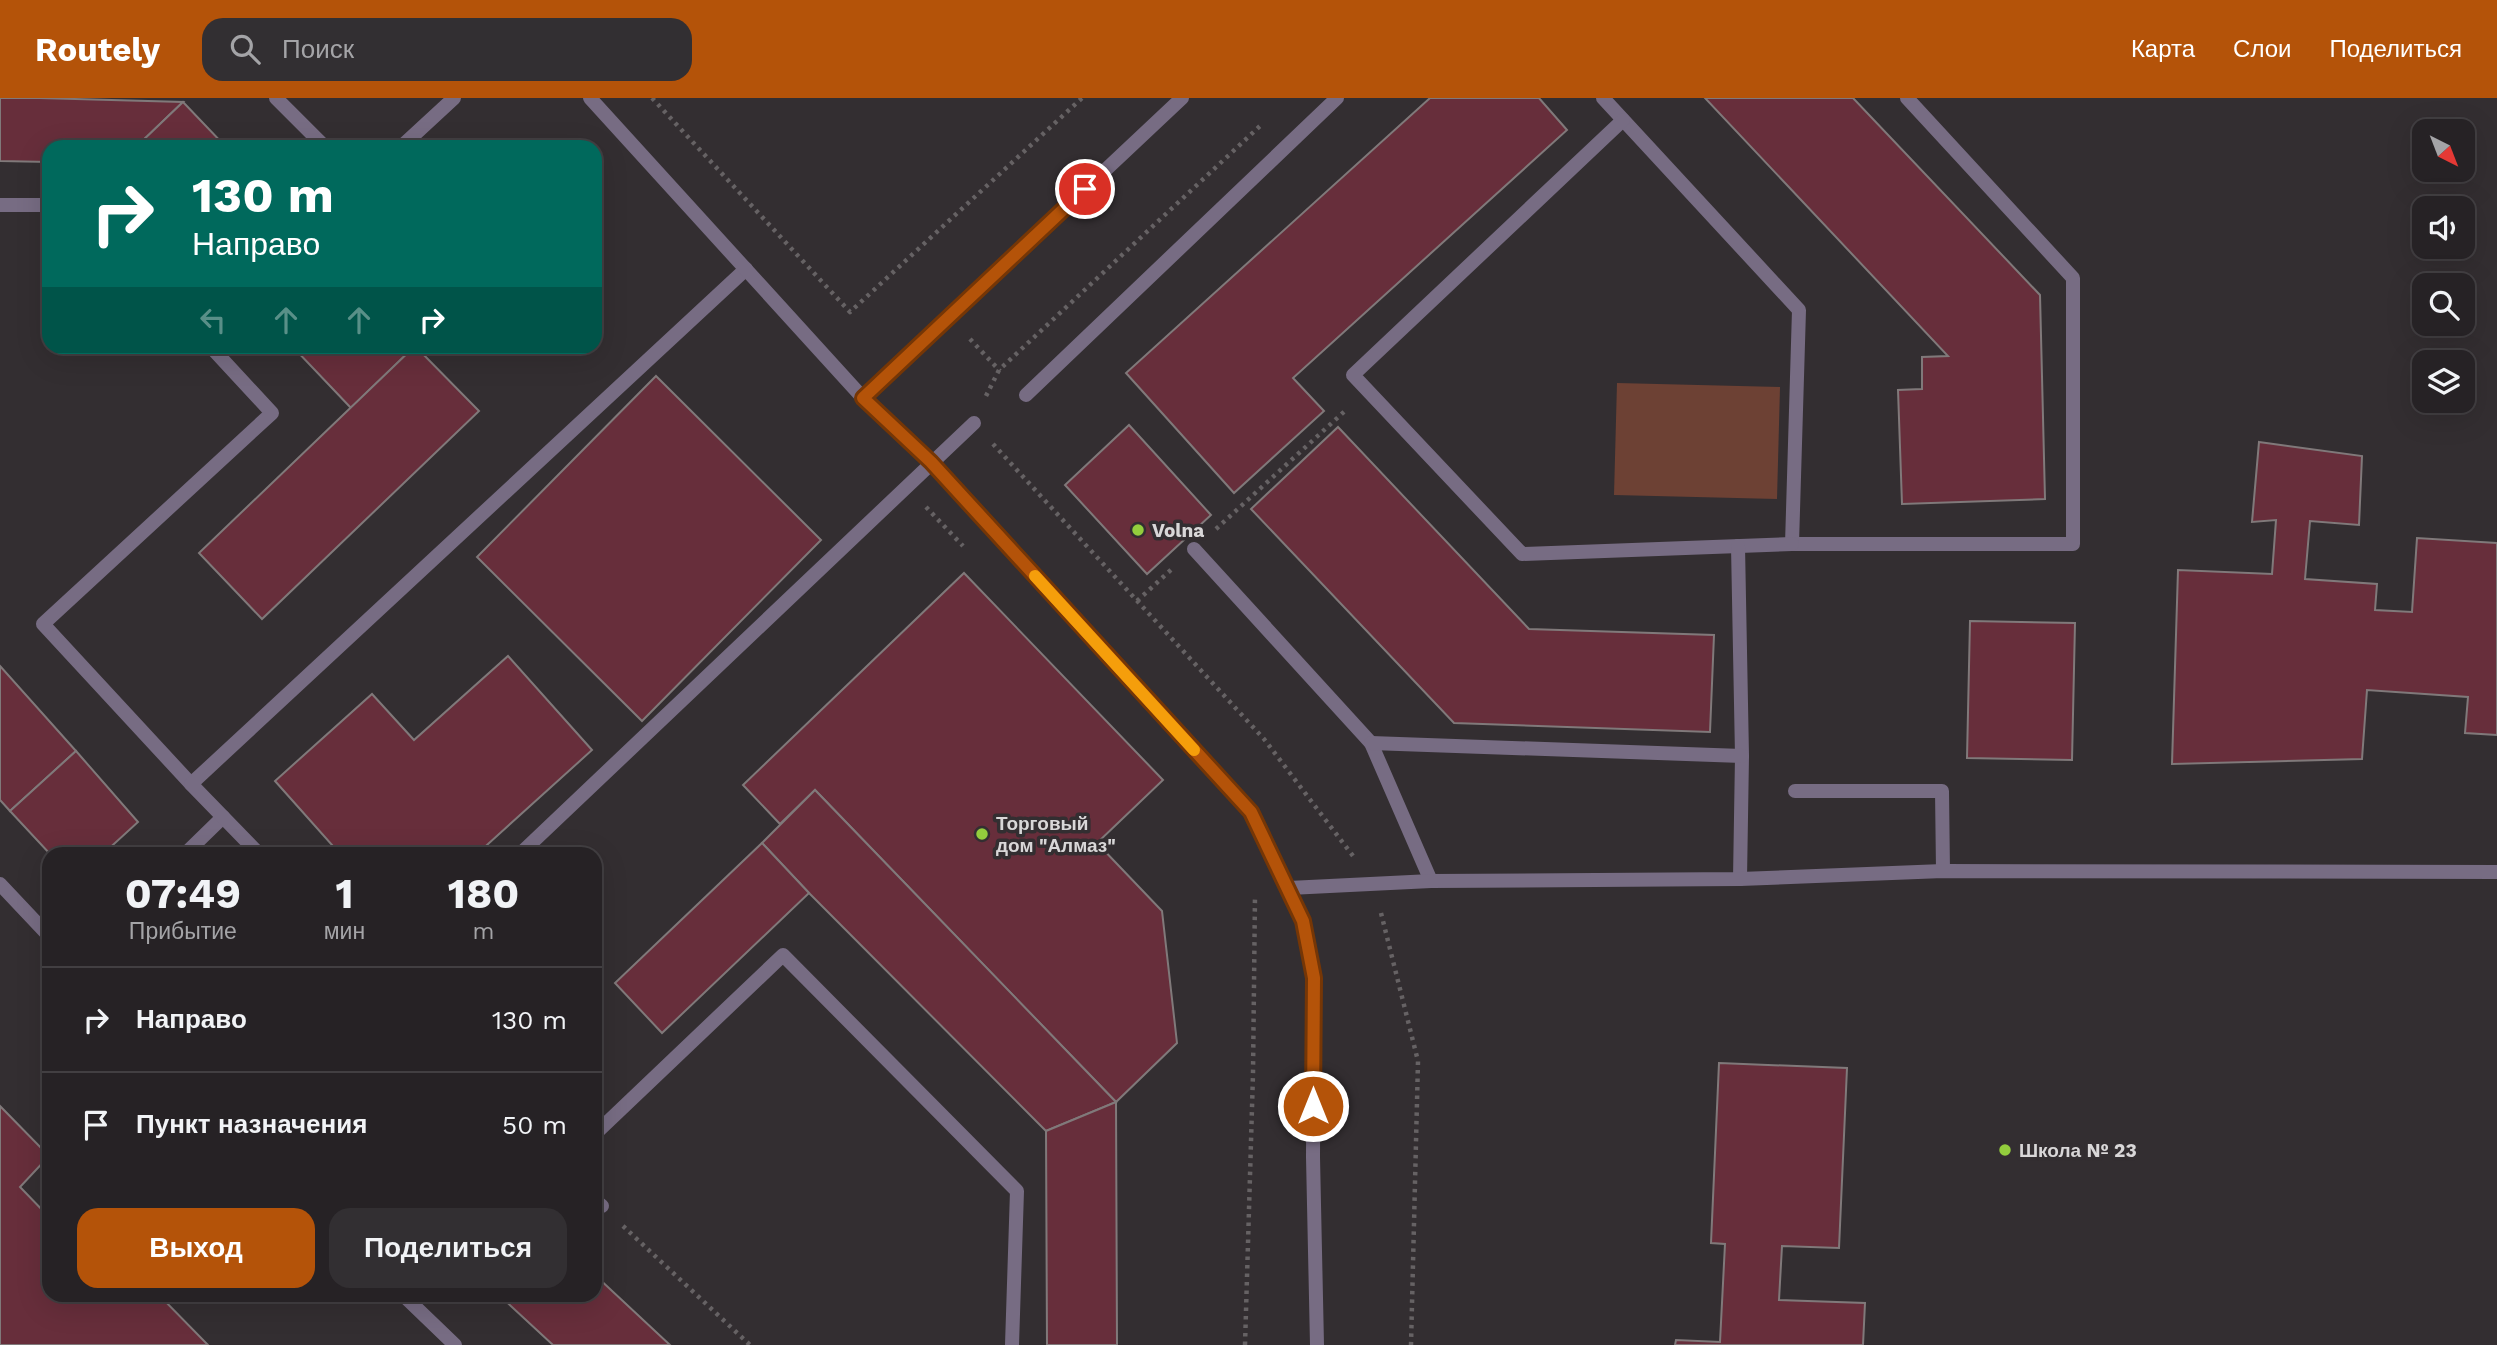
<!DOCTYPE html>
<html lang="ru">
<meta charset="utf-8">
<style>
:root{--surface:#262225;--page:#322f32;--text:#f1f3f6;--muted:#a4a4a7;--line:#423f42;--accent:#b45309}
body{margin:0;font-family:"Work Sans",sans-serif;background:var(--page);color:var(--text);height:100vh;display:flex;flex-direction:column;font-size:26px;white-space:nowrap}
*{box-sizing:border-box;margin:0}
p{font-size:23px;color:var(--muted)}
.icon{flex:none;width:38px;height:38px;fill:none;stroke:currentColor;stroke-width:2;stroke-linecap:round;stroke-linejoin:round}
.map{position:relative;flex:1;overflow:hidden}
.side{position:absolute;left:42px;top:749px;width:560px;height:455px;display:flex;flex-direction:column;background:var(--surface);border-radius:21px;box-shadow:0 7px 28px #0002,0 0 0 2px var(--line)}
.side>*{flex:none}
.guide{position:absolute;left:42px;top:42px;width:560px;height:214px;border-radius:21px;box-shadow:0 7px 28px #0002,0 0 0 2px var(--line);background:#00695c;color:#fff;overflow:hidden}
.needle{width:46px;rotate:138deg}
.tools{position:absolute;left:2412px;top:21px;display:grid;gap:14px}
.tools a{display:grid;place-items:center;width:63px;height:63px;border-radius:14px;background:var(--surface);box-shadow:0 7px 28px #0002,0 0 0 2px var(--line);font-size:35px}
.pin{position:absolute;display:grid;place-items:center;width:60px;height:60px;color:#fff;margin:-30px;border:4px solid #fff;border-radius:50%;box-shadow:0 2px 7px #0007}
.me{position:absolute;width:77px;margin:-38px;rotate:0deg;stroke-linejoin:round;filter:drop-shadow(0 0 5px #0008)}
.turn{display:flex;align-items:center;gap:24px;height:147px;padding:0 35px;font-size:32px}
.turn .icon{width:91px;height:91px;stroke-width:2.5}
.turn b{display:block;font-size:49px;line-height:60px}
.lanes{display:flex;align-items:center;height:66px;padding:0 35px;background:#0003;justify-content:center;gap:35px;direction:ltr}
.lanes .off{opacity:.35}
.eta{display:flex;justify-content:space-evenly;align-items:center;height:119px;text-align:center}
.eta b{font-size:42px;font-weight:700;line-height:49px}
.action{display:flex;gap:14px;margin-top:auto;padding:14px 35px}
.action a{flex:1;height:80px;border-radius:21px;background:var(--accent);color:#fff;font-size:28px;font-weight:700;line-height:80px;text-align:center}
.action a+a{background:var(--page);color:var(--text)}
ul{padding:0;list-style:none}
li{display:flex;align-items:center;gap:21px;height:105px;padding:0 35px;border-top:2px solid var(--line)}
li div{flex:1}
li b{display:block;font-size:26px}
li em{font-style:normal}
header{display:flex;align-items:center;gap:42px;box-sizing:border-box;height:98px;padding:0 35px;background:var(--accent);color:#fff}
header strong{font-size:33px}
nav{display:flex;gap:38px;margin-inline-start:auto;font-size:24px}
.search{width:490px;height:63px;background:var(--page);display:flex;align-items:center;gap:18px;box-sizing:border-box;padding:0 24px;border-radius:21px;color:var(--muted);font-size:26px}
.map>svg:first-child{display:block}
.green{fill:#6d4134}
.building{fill:#672e3b;stroke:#80797a;stroke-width:2}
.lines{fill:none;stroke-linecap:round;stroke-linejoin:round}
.path{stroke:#666264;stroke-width:4.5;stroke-dasharray:3.5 5;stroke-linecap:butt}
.service{stroke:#776c83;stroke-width:14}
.tertiary{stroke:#776c83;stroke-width:14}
.route-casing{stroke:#753606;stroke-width:18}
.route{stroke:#b45309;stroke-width:12}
.slow{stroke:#f59e0b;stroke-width:12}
.poi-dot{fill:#93cd3d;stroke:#332e31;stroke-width:2.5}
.labels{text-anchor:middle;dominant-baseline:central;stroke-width:7;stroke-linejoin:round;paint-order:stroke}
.poi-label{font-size:19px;font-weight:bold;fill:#d9d7d8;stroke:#332e31;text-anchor:start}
</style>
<header>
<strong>Routely</strong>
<div class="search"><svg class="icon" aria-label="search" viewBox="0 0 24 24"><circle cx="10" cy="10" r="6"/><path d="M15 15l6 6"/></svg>Поиск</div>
<nav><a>Карта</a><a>Слои</a><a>Поделиться</a></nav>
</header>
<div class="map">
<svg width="2497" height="1247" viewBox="0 0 2497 1247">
<rect width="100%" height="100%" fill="#332e31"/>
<polygon class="green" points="1617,285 1780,289 1777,401 1614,397"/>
<g class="building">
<polygon points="0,0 39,0 183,4 136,49 49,49 49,64 0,63"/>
<polygon points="1430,0 1539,0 1567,32 1293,280 1324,313 1234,395 1126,275"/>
<polygon points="1705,0 1853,0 2040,197 2045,401 1902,406 1898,292 1922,291 1922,259 1948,258"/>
<polygon points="183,4 226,49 136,49"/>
<polygon points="292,248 415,248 351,310"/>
<polygon points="415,248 479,313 262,521 199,455"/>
<polygon points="656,278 821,442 642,623 477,459"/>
<polygon points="1129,327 1211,417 1147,476 1065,387"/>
<polygon points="1338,329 1529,531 1714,537 1710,634 1454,625 1251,411"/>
<polygon points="2259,344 2362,358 2359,427 2310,423 2305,481 2377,486 2375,512 2412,514 2417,440 2497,445 2497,637 2465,635 2468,599 2367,592 2362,661 2172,666 2178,472 2272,476 2276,422 2252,424"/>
<polygon points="964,475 1163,682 1097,745 1162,813 1177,945 1116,1004 815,692 780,726 743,687"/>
<polygon points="1970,523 2075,525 2072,662 1967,660"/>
<polygon points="508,558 592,652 477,756 340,756 275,683 372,596 414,642"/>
<polygon points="0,568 76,653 10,713 0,702"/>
<polygon points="76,653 138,724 103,756 50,756 10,713"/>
<polygon points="815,692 1116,1004 1046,1033 809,795 762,745"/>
<polygon points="762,745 809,795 662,935 615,885"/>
<polygon points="1719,965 1847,970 1839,1150 1782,1148 1779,1202 1865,1205 1863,1247 1675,1247 1676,1242 1720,1244 1725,1146 1711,1145"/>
<polygon points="1116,1004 1117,1247 1047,1247 1046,1033"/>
<polygon points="0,1008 49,1058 20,1089 49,1119 49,1197 159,1197 208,1247 0,1247"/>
<polygon points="595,1177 670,1247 553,1247 499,1197 595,1197"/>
</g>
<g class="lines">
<g class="path">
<polyline points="652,0 850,214 1082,0"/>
<polyline points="970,241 1000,273"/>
<polyline points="986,298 999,272 1260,28"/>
<polyline points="993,346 1264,641 1353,758"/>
<polyline points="926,409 963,448"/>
<polyline points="1216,431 1346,312"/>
<polyline points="1137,503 1173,470"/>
<polyline points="1381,815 1418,963 1411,1247"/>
<polyline points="623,1128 750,1247"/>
<polyline points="1245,1247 1253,976 1255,797"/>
</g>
<g class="service">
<polyline points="276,0 325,49"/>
<polyline points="1603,0 1799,212 1792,446 2073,446 2073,180 1907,0"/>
<polyline points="1623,22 1353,277 1522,456 1792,446"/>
<polyline points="401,49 454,0"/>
<polyline points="0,107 49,107"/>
<polyline points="1026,297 1337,0"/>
<polyline points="1738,448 1742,658 1740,781"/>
<polyline points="1194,451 1371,645 1431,783"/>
<polyline points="1371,645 1742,658"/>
<polyline points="191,686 43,526 272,315 210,248"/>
<polyline points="1795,693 1942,693 1943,773"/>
<polyline points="185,756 223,719"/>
<polyline points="259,756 191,686 746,171"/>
<polyline points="520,756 974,325"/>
<polyline points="0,786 49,838"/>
<polyline points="1289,790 1431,783 1740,781 1943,773 2497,774"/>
<polyline points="595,1036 783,857 1017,1093 1012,1247"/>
<polyline points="595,1102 602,1108"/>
<polyline points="403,1197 455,1247"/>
</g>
<g class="tertiary">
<polyline points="590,0 863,300 931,364 1250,714 1303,823 1314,880 1313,1059 1317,1247"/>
<polyline points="863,300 1182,0"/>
</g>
</g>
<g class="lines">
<defs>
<polyline id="route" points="1085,91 863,300 931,364 1251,714 1303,823 1314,880 1313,1008"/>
</defs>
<use href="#route" class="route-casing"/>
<use href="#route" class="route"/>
<polyline class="slow" points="1035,478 1194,652"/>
</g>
<g class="poi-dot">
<circle cx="1138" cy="432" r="7"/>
<circle cx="982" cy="736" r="7"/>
<circle cx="2005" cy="1052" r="7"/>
</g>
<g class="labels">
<g class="poi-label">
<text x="1152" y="432">Volna</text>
<text x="996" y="725">Торговый<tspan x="996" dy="22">дом "Алмаз"</tspan></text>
<text x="2019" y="1052">Школа № 23</text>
</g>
</g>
</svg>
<div class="tools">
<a><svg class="needle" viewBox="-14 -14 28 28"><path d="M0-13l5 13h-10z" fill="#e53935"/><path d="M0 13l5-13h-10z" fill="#a4a4a7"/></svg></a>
<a><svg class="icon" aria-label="sound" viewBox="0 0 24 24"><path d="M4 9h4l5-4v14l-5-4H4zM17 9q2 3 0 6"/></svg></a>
<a><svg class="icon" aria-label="search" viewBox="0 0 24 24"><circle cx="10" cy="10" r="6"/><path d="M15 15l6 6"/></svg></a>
<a><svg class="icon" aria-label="layers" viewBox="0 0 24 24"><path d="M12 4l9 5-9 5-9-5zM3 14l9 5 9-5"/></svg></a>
</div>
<div class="pin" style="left:1085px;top:91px;background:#d93025"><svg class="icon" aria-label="arrive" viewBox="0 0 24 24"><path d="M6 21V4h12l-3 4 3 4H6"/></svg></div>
<svg class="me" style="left:1313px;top:1008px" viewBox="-20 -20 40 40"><circle r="17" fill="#b45309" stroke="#fff" stroke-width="3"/><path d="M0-11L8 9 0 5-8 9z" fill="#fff"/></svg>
<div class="guide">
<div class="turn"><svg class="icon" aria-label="right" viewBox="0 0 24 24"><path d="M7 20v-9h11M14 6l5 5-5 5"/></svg><div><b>130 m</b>Направо</div></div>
<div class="lanes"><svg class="icon off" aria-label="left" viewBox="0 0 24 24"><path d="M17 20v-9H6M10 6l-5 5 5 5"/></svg><svg class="icon off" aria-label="ahead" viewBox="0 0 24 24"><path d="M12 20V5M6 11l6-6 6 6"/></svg><svg class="icon off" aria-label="ahead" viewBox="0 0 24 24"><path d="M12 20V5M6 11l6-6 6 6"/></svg><svg class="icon" aria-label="right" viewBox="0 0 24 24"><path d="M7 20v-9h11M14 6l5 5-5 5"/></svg></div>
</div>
<section class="side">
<div class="eta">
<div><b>07:49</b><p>Прибытие</p></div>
<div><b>1</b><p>мин</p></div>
<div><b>180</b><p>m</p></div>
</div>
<ul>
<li><svg class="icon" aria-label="right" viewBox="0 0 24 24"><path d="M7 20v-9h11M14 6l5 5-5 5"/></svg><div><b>Направо</b></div><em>130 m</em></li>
<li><svg class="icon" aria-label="arrive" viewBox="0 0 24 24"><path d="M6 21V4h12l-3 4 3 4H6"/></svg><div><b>Пункт назначения</b></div><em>50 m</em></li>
</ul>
<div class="action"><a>Выход</a><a>Поделиться</a></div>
</section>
</div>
